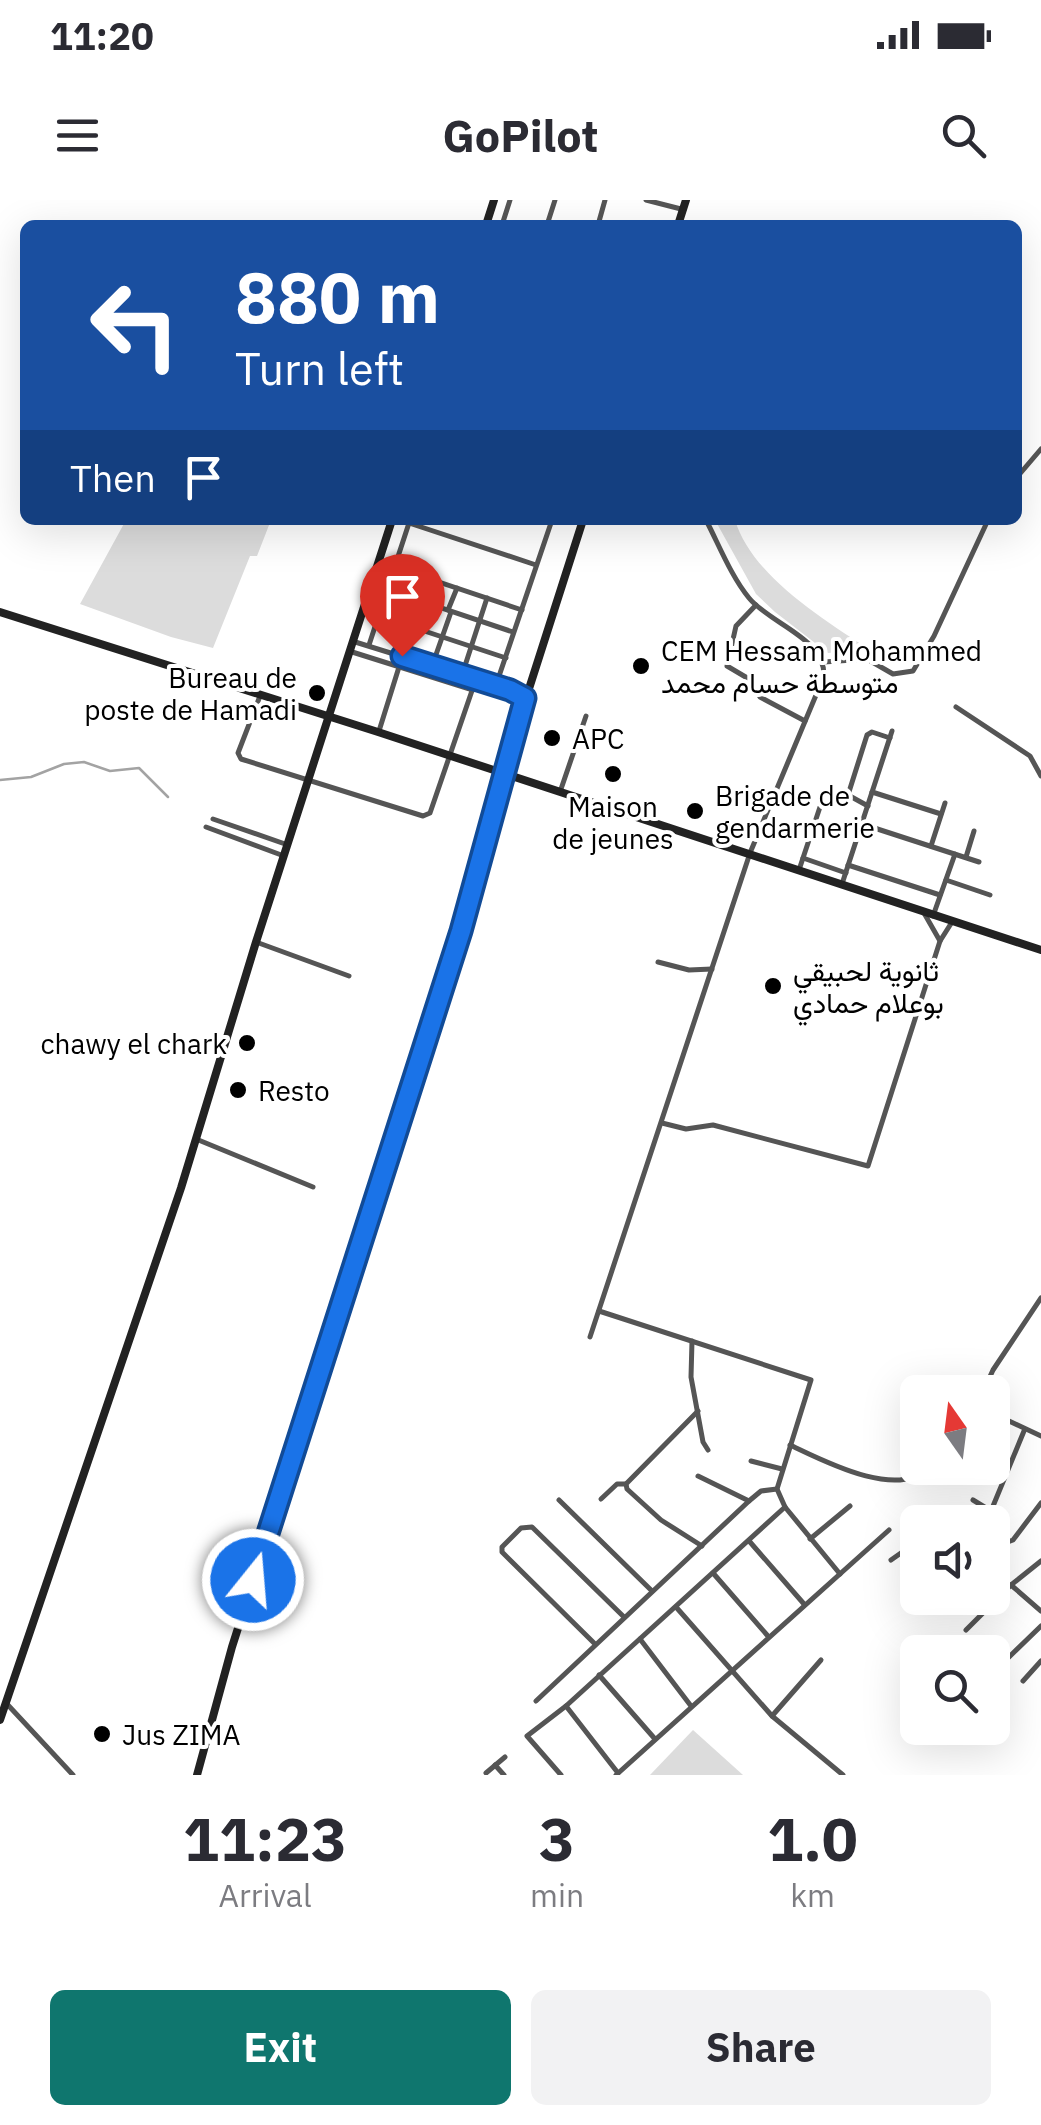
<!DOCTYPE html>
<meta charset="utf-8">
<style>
:root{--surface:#fff;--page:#f2f2f3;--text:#2b2b33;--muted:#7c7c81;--accent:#0f766e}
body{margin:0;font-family:"IBM Plex Sans",Vazirmatn,sans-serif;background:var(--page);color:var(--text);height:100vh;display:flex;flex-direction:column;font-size:38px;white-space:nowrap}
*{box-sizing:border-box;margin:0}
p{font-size:32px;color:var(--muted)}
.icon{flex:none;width:55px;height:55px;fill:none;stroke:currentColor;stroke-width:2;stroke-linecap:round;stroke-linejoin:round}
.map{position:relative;height:1575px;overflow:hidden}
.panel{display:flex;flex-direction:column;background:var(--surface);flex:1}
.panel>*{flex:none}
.banner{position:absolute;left:20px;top:20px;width:1002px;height:305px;border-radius:15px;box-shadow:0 10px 40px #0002;background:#1a4fa0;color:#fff;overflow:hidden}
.needle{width:65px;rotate:346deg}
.buttons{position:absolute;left:900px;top:1175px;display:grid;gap:20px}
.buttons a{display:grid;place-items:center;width:110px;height:110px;border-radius:15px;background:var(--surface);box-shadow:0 10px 40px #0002;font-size:50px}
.pin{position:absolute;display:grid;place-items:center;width:85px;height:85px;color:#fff;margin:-102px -42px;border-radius:50% 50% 50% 0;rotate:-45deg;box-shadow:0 0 10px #0007}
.pin .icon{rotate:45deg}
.me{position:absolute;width:110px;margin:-55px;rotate:17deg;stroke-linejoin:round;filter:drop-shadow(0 0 8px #0008)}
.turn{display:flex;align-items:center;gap:35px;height:210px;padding:0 50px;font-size:45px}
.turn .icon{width:130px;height:130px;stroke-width:2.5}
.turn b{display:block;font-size:70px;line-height:85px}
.then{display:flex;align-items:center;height:95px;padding:0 50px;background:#0003;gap:20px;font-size:38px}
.eta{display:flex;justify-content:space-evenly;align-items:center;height:170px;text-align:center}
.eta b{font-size:60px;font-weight:800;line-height:70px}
.cta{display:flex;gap:20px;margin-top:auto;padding:20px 50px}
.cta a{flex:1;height:115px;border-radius:15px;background:var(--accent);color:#fff;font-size:40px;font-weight:800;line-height:115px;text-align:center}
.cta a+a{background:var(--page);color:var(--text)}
.status{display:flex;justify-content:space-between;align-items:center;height:70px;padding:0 50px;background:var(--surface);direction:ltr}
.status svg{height:28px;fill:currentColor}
header{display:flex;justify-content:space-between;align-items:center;height:130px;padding:0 50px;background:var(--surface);font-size:45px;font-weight:800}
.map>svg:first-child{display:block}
.green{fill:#dcdcdc}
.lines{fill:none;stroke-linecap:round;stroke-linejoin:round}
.stream{stroke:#a3a3a3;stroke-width:2.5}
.street{stroke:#555;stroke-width:5}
.secondary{stroke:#222;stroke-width:8}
.route-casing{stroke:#114b97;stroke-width:25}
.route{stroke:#1a73e8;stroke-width:18}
.poi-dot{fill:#000;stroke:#fff;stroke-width:4}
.labels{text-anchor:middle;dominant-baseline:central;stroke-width:8;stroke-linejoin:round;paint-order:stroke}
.poi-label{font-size:28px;fill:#000;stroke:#fff;text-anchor:start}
</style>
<div class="status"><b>11:20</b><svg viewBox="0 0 49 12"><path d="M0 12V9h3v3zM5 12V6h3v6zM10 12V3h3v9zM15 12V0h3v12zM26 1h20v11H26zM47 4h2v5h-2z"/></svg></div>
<header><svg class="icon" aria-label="menu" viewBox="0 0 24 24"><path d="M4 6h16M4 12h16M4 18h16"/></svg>GoPilot<svg class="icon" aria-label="search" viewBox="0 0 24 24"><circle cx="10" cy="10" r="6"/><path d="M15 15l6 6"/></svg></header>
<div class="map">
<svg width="1041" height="1575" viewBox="0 0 1041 1575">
<rect width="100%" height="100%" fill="#fff"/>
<g class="green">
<polygon points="126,320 271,320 257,356 250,356 213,448 171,437 80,404"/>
<path d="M715,320h20c17,56 88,99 135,130l-42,3 -53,-41 -19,-18z"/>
<polygon points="693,1530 743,1575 650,1575"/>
</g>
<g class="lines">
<polyline class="stream" points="0,580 31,577 64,564 84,562 110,571 139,568 168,597"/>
<g class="street">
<polyline points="646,0 681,9"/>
<polyline points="502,25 510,0"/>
<polyline points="547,25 555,0"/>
<polyline points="598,25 605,0"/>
<polyline points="1018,276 1041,249"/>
<polyline points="409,323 536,365"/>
<polyline points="379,362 522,410"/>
<polyline points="388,390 513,432"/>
<polyline points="756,405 736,426 727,466 749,479 760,497 805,521"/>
<polyline points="448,410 457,388"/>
<polyline points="379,416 506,458"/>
<polyline points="352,441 510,490 525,498"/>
<polyline points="369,445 409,323"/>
<polyline points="349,451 473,490"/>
<polyline points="824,462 867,459 893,474 913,471 934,436 988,320"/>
<polyline points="432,466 451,412"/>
<polyline points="462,475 487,398"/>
<polyline points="496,485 552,320"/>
<polyline points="260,496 238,553 241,559 423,616 430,613 476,479"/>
<polyline points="956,507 1030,556 1041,576"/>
<polyline points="379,531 399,467"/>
<polyline points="560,592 586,516"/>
<polyline points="872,592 941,614"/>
<polyline points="868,606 848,595 867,535 872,532 890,538"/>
<polyline points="213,619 288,645"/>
<polyline points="862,624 979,662"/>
<polyline points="206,627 284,656"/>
<polyline points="931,646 945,603"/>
<polyline points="966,657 974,631"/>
<polyline points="803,658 846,673"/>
<polyline points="848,665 940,695"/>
<polyline points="799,670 820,607"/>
<polyline points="946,680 990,695"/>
<polyline points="842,684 892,531"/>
<polyline points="924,713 940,741"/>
<polyline points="933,716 955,654"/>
<polyline points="256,742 349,776"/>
<polyline points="658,762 689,770 712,769"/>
<polyline points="662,923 686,929 713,925 868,966 940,741 952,722"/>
<polyline points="196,939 313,987"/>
<polyline points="599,1111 811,1180 777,1289 785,1307 840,1374"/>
<path d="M590,1137l160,-484 74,-177c1,-38 -54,-52 -75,-78 -18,-22 -30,-53 -43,-78"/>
<polyline points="692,1141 691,1177 703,1242 708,1250"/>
<polyline points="983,1192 993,1170 1041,1098"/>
<polyline points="698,1211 626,1284 627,1289 661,1320 702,1346"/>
<polyline points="992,1213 1041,1236"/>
<path d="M790,1245c32,15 107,55 138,23"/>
<polyline points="751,1261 782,1269"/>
<polyline points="698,1276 749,1301"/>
<polyline points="601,1299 617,1284 626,1284"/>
<polyline points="559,1300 652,1391"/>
<polyline points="973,1300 991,1311 1024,1231"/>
<polyline points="810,1339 850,1306"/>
<polyline points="750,1342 804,1404"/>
<polyline points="992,1348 1013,1340 1041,1303"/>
<polyline points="891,1360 918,1341"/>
<polyline points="713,1373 767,1435"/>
<polyline points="1011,1385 1041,1411"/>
<polyline points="935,1403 940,1398"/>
<polyline points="676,1407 772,1516 843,1575"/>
<polyline points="966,1430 1011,1385 1041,1361"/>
<polyline points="640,1439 691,1506"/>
<polyline points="594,1443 502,1352 502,1347 521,1328 532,1327 624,1417"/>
<polyline points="1007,1459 1041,1426"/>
<polyline points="599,1475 655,1539"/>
<polyline points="1023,1481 1041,1461"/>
<polyline points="536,1501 749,1301 761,1291 777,1289"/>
<polyline points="7,1504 73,1575"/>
<polyline points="566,1506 618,1573"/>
<polyline points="772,1516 821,1460"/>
<polyline points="495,1565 504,1575"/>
<polyline points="486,1573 505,1557"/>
<polyline points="561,1575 527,1536 566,1506 785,1307"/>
<polyline points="616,1575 889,1330"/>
</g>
<g class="secondary">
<polyline points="486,25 494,0"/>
<polyline points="678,25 686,0"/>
<polyline points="0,412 378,532 1041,750"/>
<polyline points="0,1520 181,988 256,742 392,320"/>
<polyline points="197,1575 232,1447 461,731 502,573 583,320"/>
</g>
</g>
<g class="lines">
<defs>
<polyline id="route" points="253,1380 461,731 525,498 510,490 402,456"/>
</defs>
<use href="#route" class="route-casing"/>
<use href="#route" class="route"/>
</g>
<g class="poi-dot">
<circle cx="641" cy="466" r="10"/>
<circle cx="317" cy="493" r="10"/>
<circle cx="552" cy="538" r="10"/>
<circle cx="613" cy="574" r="10"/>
<circle cx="695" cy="611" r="10"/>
<circle cx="773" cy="786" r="10"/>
<circle cx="247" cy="843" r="10"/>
<circle cx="238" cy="890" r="10"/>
<circle cx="102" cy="1534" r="10"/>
</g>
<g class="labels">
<g class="poi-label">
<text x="661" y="450">CEM Hessam Mohammed<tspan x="661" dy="32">متوسطة حسام محمد</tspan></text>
<text x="297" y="477" text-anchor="end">Bureau de<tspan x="297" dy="32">poste de Hamadi</tspan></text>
<text x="572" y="538">APC</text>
<text x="715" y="595">Brigade de<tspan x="715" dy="32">gendarmerie</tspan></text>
<text x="613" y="606" text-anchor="middle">Maison<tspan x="613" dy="32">de jeunes</tspan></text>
<text x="793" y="770">ثانوية لحبيقي<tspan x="793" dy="32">بوعلام حمادي</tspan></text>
<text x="227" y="843" text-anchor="end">chawy el chark</text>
<text x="258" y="890">Resto</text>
<text x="122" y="1534">Jus ZIMA</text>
</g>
</g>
</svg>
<div class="buttons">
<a><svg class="needle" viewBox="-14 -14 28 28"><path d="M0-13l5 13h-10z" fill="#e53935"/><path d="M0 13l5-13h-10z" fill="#7c7c81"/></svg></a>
<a><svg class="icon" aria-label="sound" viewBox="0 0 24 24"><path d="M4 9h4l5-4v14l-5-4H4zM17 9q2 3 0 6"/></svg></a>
<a><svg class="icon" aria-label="search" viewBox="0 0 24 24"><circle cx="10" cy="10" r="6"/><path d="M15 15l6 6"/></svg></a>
</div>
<div class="pin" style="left:402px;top:456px;background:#d93025"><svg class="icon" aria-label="arrive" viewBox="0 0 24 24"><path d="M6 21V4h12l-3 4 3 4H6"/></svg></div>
<svg class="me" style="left:253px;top:1380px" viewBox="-20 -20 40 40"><circle r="17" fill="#1a73e8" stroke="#fff" stroke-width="3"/><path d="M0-11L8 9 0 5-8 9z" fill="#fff"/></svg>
<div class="banner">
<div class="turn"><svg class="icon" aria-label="left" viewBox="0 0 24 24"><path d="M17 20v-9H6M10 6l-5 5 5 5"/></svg><div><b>880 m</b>Turn left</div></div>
<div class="then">Then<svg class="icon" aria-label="arrive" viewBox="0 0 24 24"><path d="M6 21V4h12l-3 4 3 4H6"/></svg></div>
</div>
</div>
<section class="panel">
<div class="eta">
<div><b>11:23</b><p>Arrival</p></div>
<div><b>3</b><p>min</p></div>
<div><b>1.0</b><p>km</p></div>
</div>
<div class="cta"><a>Exit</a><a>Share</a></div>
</section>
